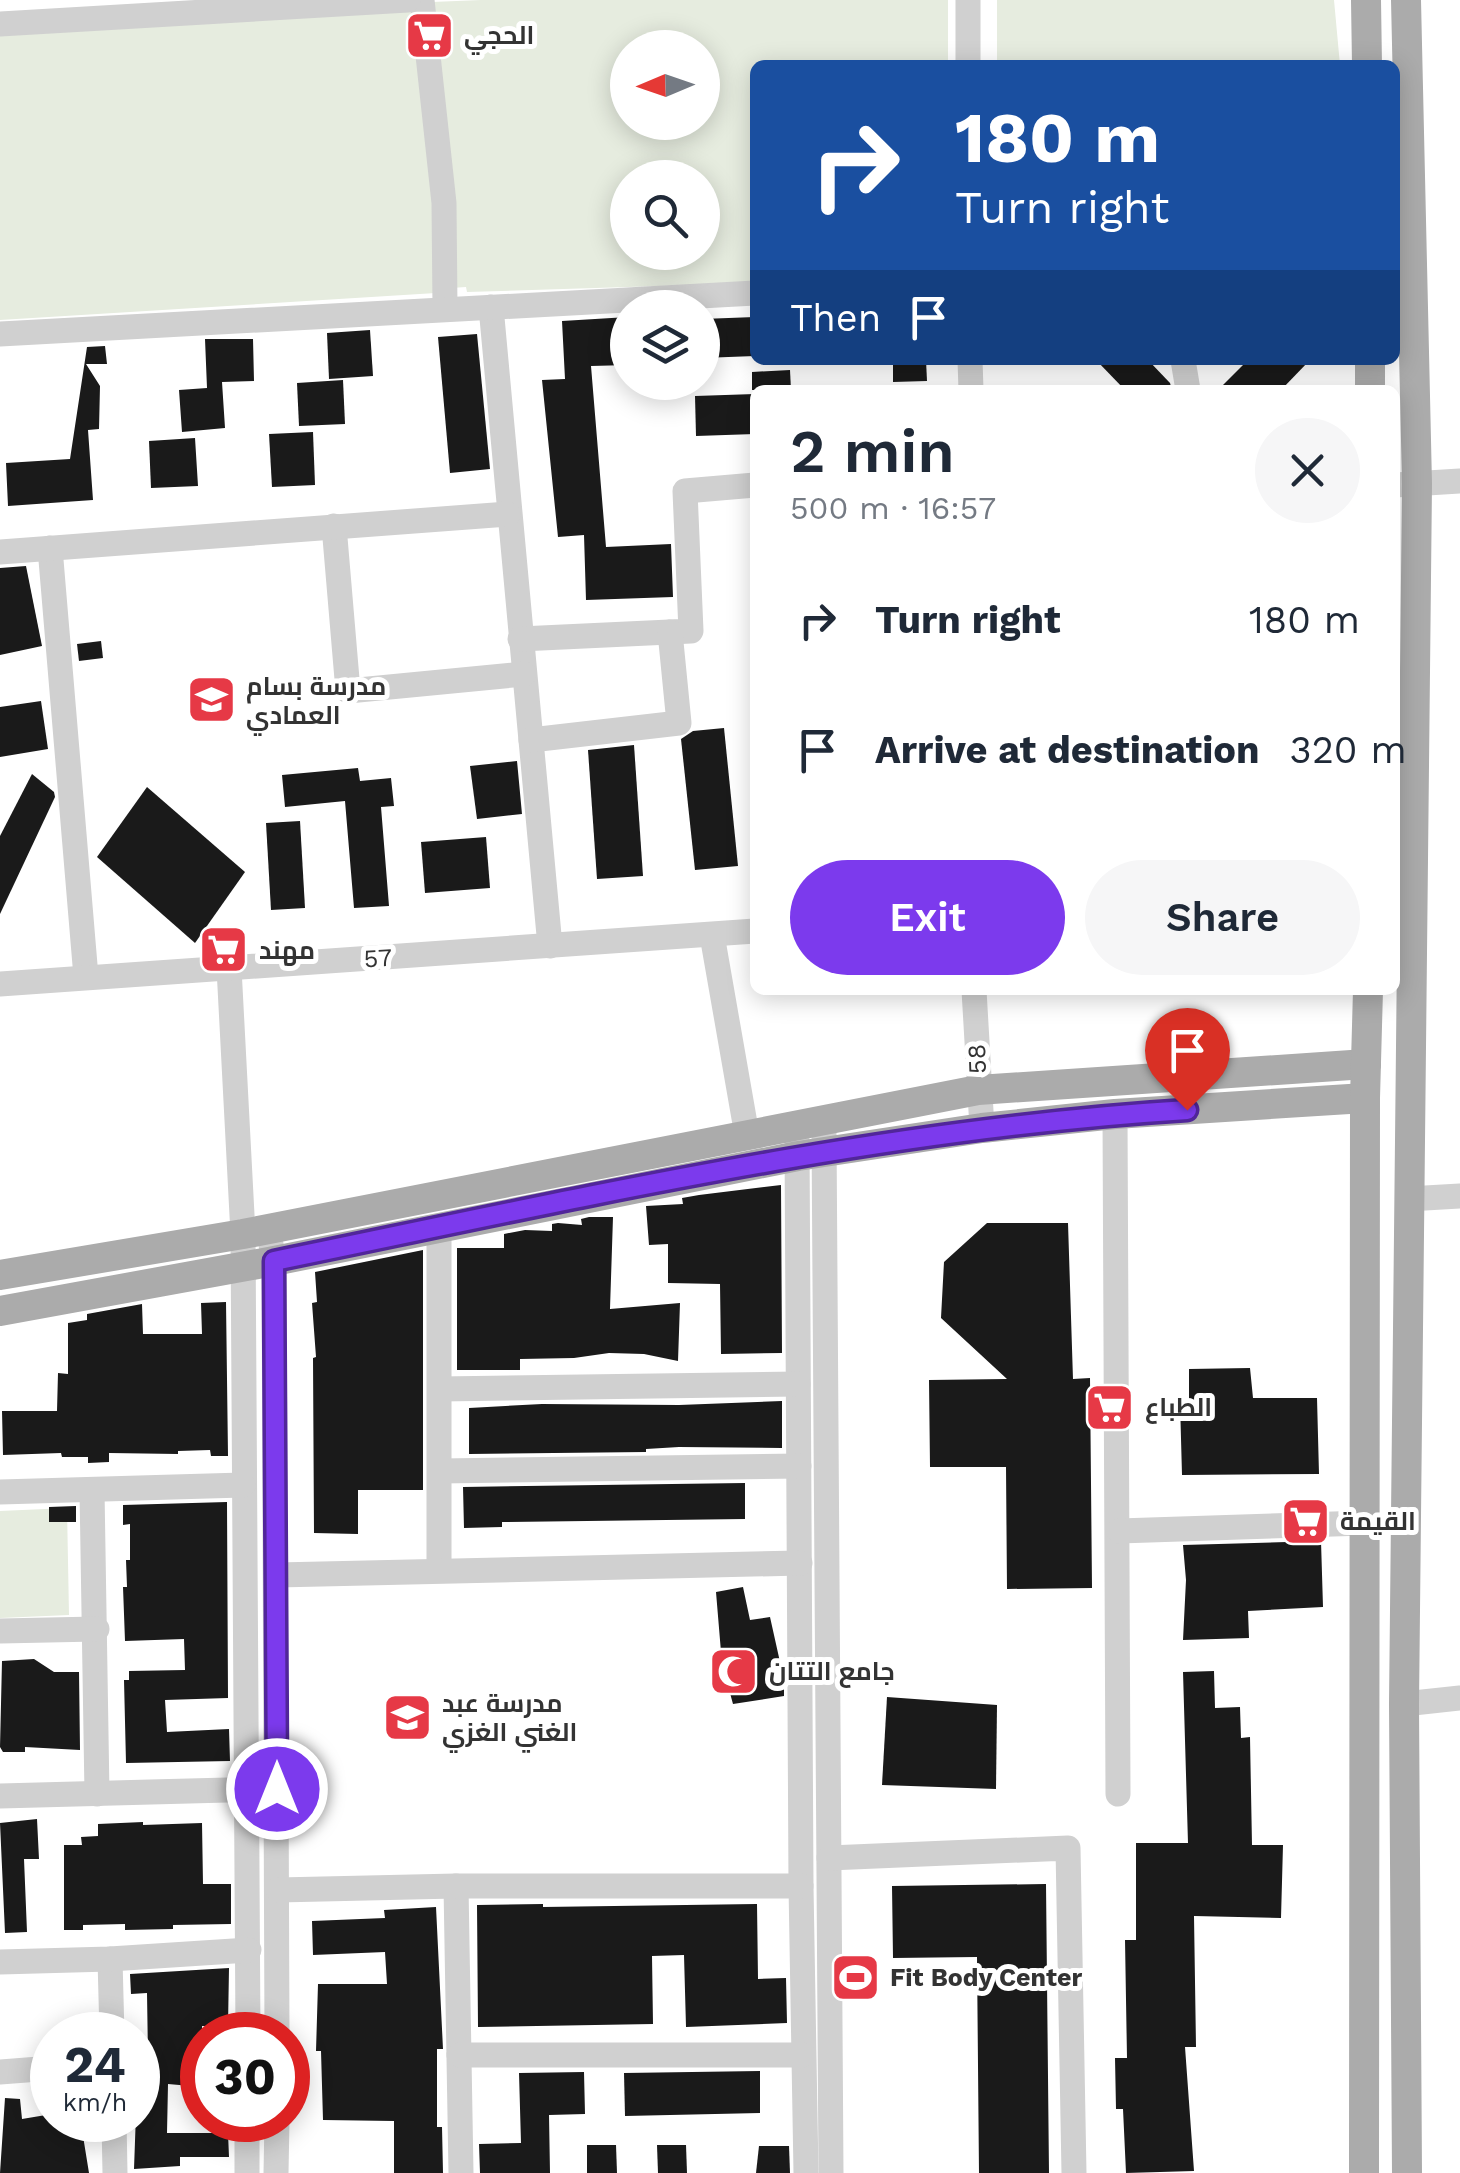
<!DOCTYPE html>
<meta charset="utf-8">
<style>
:root{--surface:#fff;--page:#f6f6f7;--text:#1f2937;--muted:#747a83;--accent:#7c3aed}
body{margin:0;font-family:"Work Sans",Cairo,sans-serif;background:var(--page);color:var(--text);height:100vh;display:flex;flex-direction:column;font-size:38px;white-space:nowrap}
*{box-sizing:border-box;margin:0}
p{font-size:32px;color:var(--muted)}
.icon{flex:none;width:55px;height:55px;fill:none;stroke:currentColor;stroke-width:2;stroke-linecap:round;stroke-linejoin:round}
.map{position:relative;flex:1;overflow:hidden}
.drawer{position:absolute;left:750px;top:385px;width:650px;height:610px;display:flex;flex-direction:column;background:var(--surface);border-radius:15px;box-shadow:0 5px 25px #0003}
.drawer>*{flex:none}
.banner{position:absolute;left:750px;top:60px;width:650px;height:305px;border-radius:15px;box-shadow:0 5px 25px #0003;background:#1a4fa0;color:#fff;overflow:hidden}
.needle{width:65px;rotate:268deg}
.controls{position:absolute;left:610px;top:30px;display:grid;gap:20px}
.controls a{display:grid;place-items:center;width:110px;height:110px;border-radius:50%;background:var(--surface);box-shadow:0 5px 25px #0003;font-size:50px}
.speed{position:absolute;left:30px;top:2012px;display:flex;gap:20px;font-size:50px;font-weight:700;text-align:center}
.speed>*{display:grid;place-content:center;width:130px;height:130px;border-radius:50%;background:var(--surface);box-shadow:0 5px 25px #0003;line-height:1}
.speed small{font-size:25px;font-weight:400}
.speed .limit{border:15px solid #d22;background:#fff;color:#111}
.pin{position:absolute;display:grid;place-items:center;width:85px;height:85px;color:#fff;margin:-102px -42px;border-radius:50% 50% 50% 0;rotate:-45deg;box-shadow:0 0 10px #0007}
.pin .icon{rotate:45deg}
.me{position:absolute;width:110px;margin:-55px;rotate:0deg;stroke-linejoin:round;filter:drop-shadow(0 0 8px #0008)}
.turn{display:flex;align-items:center;gap:35px;height:210px;padding:0 40px;font-size:45px}
.turn .icon{width:130px;height:130px;stroke-width:2.5}
.turn b{display:block;font-size:70px;line-height:85px}
.then{display:flex;align-items:center;height:95px;padding:0 40px;background:#0003;gap:20px;font-size:38px}
.round{display:grid;place-items:center;flex:none;width:105px;height:105px;border-radius:52px;background:var(--page)}
.head{display:flex;align-items:center;justify-content:space-between;height:170px;padding:0 40px}
h1{font-size:60px;font-weight:600;line-height:75px}
.cta{display:flex;gap:20px;margin-top:auto;padding:20px 40px}
.cta a{flex:1;height:115px;border-radius:60px;background:var(--accent);color:#fff;font-size:40px;font-weight:600;line-height:115px;text-align:center}
.cta a+a{background:var(--page);color:var(--text)}
ul{padding:0;list-style:none}
li{display:flex;align-items:center;gap:30px;height:130px;padding:0 40px}
li div{flex:1}
li b{display:block;font-size:38px}
li em{font-style:normal}
.map>svg:first-child{display:block}
.green{fill:#e6ecdf;fill-rule:evenodd}
.building{fill:#1a1a1a}
.lines{fill:none;stroke-linecap:round;stroke-linejoin:round}
.minor{stroke:#d0d0d0;stroke-width:25}
.major{stroke:#ababab;stroke-width:30}
.route-casing{stroke:#51269a;stroke-width:25}
.route{stroke:#7c3aed;stroke-width:18}
.labels{text-anchor:middle;dominant-baseline:central;stroke-width:10;stroke-linejoin:round;paint-order:stroke}
.poi-label{font-size:25px;font-weight:bold;fill:#333;stroke:#fff;text-anchor:start}
.street-label{font-size:25px;fill:#333;stroke:#fff}
</style>
<div class="map">
<svg width="1460" height="2173" viewBox="0 0 1460 2173">
<rect width="100%" height="100%" fill="#fff"/>
<g class="green">
<path d="M481,0h467v65h-193v218l-288,9 -1,-5 -15,1 -19,-286zM628,48h74v74h-74zM628,178h74v74h-74z"/>
<polygon points="997,0 1334,0 1340,65 997,65"/>
<polygon points="417,5 435,203 436,293 0,320 0,25"/>
<polygon points="67,1508 69,1615 0,1618 0,1511"/>
</g>
<g class="building">
<polygon points="628,317 628,365 591,366 606,547 671,544 673,597 586,600 584,535 558,537 542,380 565,379 562,321"/>
<polygon points="755,317 755,356 702,358 702,319"/>
<polygon points="370,330 373,376 329,379 327,333"/>
<polygon points="477,334 490,469 450,473 438,337"/>
<polygon points="205,339 253,339 254,381 222,382 225,428 182,432 179,390 207,388"/>
<polygon points="105,346 107,364 86,364 100,386 99,429 88,430 93,500 8,506 6,463 70,459 87,347"/>
<polygon points="893,360 926,360 927,381 893,382"/>
<polygon points="1096,360 1148,360 1170,383 1172,390 1125,390"/>
<polygon points="1248,360 1310,360 1281,390 1218,390"/>
<polygon points="790,370 791,390 752,390 752,372"/>
<polygon points="343,380 345,424 299,426 297,383"/>
<polygon points="755,394 755,434 696,436 695,396"/>
<polygon points="313,432 315,485 272,487 269,434"/>
<polygon points="195,438 198,486 151,488 149,441"/>
<polygon points="26,566 42,646 0,655 0,568"/>
<polygon points="101,641 103,658 79,661 77,644"/>
<polygon points="41,701 48,749 0,757 0,707"/>
<polygon points="724,728 738,866 695,870 681,739 693,731"/>
<polygon points="634,745 643,876 597,879 588,750"/>
<polygon points="517,761 522,814 477,819 470,766"/>
<polygon points="358,768 360,781 391,778 394,806 381,807 389,906 354,908 345,801 285,807 282,775"/>
<polygon points="32,774 54,792 55,797 0,914 0,836"/>
<polygon points="147,787 245,872 195,943 97,857"/>
<polygon points="300,821 305,908 271,910 266,823"/>
<polygon points="486,837 490,888 425,893 421,842"/>
<polygon points="781,1185 782,1353 721,1354 720,1284 668,1283 668,1244 649,1245 646,1206 683,1204 682,1198 699,1195"/>
<polygon points="589,1217 613,1217 610,1309 680,1303 678,1361 644,1354 609,1353 574,1358 520,1359 520,1370 457,1370 457,1248 504,1248 504,1234 525,1230 552,1231 552,1224 558,1223 582,1225 581,1219"/>
<polygon points="987,1223 1068,1223 1073,1379 1090,1378 1092,1588 1007,1589 1006,1467 930,1467 929,1380 1007,1379 941,1318 944,1262"/>
<polygon points="423,1250 423,1490 358,1490 358,1534 314,1533 313,1358 316,1357 312,1303 317,1302 315,1272"/>
<polygon points="226,1302 228,1456 211,1456 210,1450 178,1451 178,1454 109,1453 109,1462 88,1463 88,1457 62,1457 61,1453 3,1455 2,1411 57,1411 58,1373 68,1374 68,1323 87,1320 87,1314 142,1304 143,1334 202,1334 201,1303"/>
<polygon points="1250,1368 1253,1398 1317,1398 1319,1474 1182,1475 1180,1402 1189,1402 1189,1369"/>
<polygon points="782,1401 782,1448 679,1447 646,1449 646,1452 469,1454 469,1408 542,1404 679,1405"/>
<polygon points="745,1483 745,1519 502,1522 502,1527 464,1528 463,1487"/>
<polygon points="227,1502 228,1698 165,1700 167,1732 229,1729 230,1761 126,1763 124,1680 129,1680 129,1671 185,1670 184,1639 125,1641 123,1587 127,1587 126,1560 130,1560 130,1524 123,1525 123,1505"/>
<polygon points="76,1506 76,1522 49,1522 49,1507"/>
<polygon points="1321,1541 1323,1607 1248,1611 1249,1638 1183,1640 1186,1580 1183,1545"/>
<polygon points="743,1587 750,1620 770,1617 784,1680 784,1696 733,1704 722,1664 716,1592"/>
<polygon points="34,1659 54,1672 79,1672 80,1750 25,1747 25,1752 3,1752 0,1747 2,1661"/>
<polygon points="1214,1671 1215,1708 1240,1707 1241,1738 1250,1737 1252,1845 1283,1845 1281,1918 1194,1916 1196,2047 1185,2047 1194,2171 1126,2173 1123,2109 1116,2109 1115,2058 1127,2058 1125,1940 1136,1940 1136,1843 1188,1843 1183,1672"/>
<polygon points="887,1697 997,1705 996,1789 882,1785"/>
<polygon points="37,1819 39,1859 24,1859 27,1932 5,1933 0,1823"/>
<polygon points="143,1822 143,1825 202,1823 203,1884 231,1884 231,1924 173,1925 173,1929 125,1930 125,1924 83,1925 83,1930 64,1930 64,1845 82,1845 81,1837 98,1836 98,1824"/>
<polygon points="1046,1884 1049,2173 979,2173 977,1957 893,1958 892,1886"/>
<polygon points="543,1904 543,1907 757,1904 758,1979 786,1978 787,2023 686,2027 684,1955 652,1956 653,2024 478,2027 477,1905"/>
<polygon points="436,1907 443,2049 437,2049 437,2127 442,2127 443,2173 394,2173 394,2121 323,2120 321,2051 316,2051 318,1984 387,1984 385,1952 313,1955 312,1921 385,1918 384,1910"/>
<polygon points="229,1968 228,2026 202,2026 202,2087 168,2084 167,2133 228,2133 229,2157 180,2157 180,2166 134,2169 138,2057 148,2057 147,1993 131,1994 130,1974"/>
<polygon points="760,2071 760,2113 625,2116 624,2073"/>
<polygon points="584,2072 585,2114 549,2115 550,2173 480,2173 479,2144 521,2143 519,2073"/>
<polygon points="5,2098 20,2099 22,2119 52,2114 52,2120 91,2120 91,2136 83,2136 89,2173 0,2173"/>
<polygon points="587,2145 616,2145 617,2173 587,2173"/>
<polygon points="657,2145 686,2145 687,2173 658,2173"/>
<polygon points="759,2146 789,2146 790,2173 756,2173"/>
</g>
<g class="lines">
<g class="minor">
<polyline points="422,0 444,203 445,308"/>
<polyline points="0,24 408,0"/>
<polyline points="968,65 968,0"/>
<polyline points="491,307 550,946"/>
<polyline points="0,334 755,293"/>
<polyline points="970,360 971,390"/>
<polyline points="1183,360 1188,390"/>
<polyline points="1395,485 1460,481"/>
<polyline points="334,526 348,691 524,674"/>
<polyline points="50,548 86,977"/>
<polyline points="0,552 508,514"/>
<polyline points="520,639 691,631 685,491 755,485"/>
<polyline points="531,740 679,723 670,632"/>
<polyline points="712,935 747,1135"/>
<polyline points="229,968 243,1234 248,2035"/>
<polyline points="0,984 755,931"/>
<polyline points="974,990 982,1128"/>
<polyline points="1115,1114 1118,1794"/>
<polyline points="824,1133 831,2173"/>
<polyline points="797,1140 801,1886 806,2173"/>
<polyline points="1408,1199 1460,1196"/>
<polyline points="268,1228 274,1261 277,2035"/>
<polyline points="440,1389 798,1384"/>
<polyline points="441,1471 799,1466"/>
<polyline points="92,1490 97,1794"/>
<polyline points="0,1492 243,1485"/>
<polyline points="1119,1531 1365,1523"/>
<polyline points="439,1570 439,1227"/>
<polyline points="277,1575 800,1563"/>
<polyline points="0,1631 97,1629"/>
<polyline points="1404,1704 1460,1698"/>
<polyline points="0,1796 262,1789"/>
<polyline points="829,1858 1068,1848 1074,2173"/>
<polyline points="456,1886 461,2173"/>
<polyline points="278,1890 456,1886 801,1886"/>
<polyline points="110,1959 112,2035"/>
<polyline points="0,1962 110,1959 249,1950"/>
<polyline points="459,2055 803,2055"/>
<polyline points="0,2072 52,2068"/>
<polyline points="114,2120 115,2173"/>
<polyline points="247,2173 247,2120"/>
<polyline points="276,2173 277,2120"/>
</g>
<g class="major">
<polyline points="1366,0 1367,65"/>
<polyline points="1406,0 1417,484 1404,1704 1407,2173"/>
<polyline points="1370,360 1370,390"/>
<polyline points="0,1275 243,1234 978,1090 1366,1064"/>
<polyline points="0,1311 274,1261 798,1156 982,1128 1115,1114 1365,1098"/>
<polyline points="1364,2173 1365,1098 1368,990"/>
</g>
</g>
<g class="lines">
<defs>
<path id="route" d="M277,1789l-3,-528c302,-62 604,-132 913,-151"/>
</defs>
<use href="#route" class="route-casing"/>
<use href="#route" class="route"/>
</g>
<defs>
<symbol id="supermarket-square" viewBox="-11 -11 22 22"><rect x="-9" y="-9" width="18" height="18" rx="4" fill="#e63946" stroke="#fff"/><path d="M-6-5.5h2.5l.6 2H6L4.5 2H-2.5L-4.4-4H-6ZM-1.5 3.2a1.3 1.3 0 1 0 .1 0ZM3 3.2a1.3 1.3 0 1 0 .1 0Z" fill="#fff"/></symbol>
<symbol id="school-square" viewBox="-11 -11 22 22"><rect x="-9" y="-9" width="18" height="18" rx="4" fill="#e63946" stroke="#fff"/><path d="M0-5L7-2L0 1L-7-2ZM-4 1L0 2.5L4 1V4Q0 6-4 4Z" fill="#fff"/></symbol>
<symbol id="mosque-square" viewBox="-11 -11 22 22"><rect x="-9" y="-9" width="18" height="18" rx="4" fill="#e63946" stroke="#fff"/><path d="M3.5-4.9A6 6 0 1 0 3.5 4.9A5 5 0 1 1 3.5-4.9Z" fill="#fff"/></symbol>
<symbol id="stadium-square" viewBox="-11 -11 22 22"><rect x="-9" y="-9" width="18" height="18" rx="4" fill="#e63946" stroke="#fff"/><path d="M0-5a6.5 5 0 1 0 0 10a6.5 5 0 1 0 0-10ZM-3.5-1.8h7v3.6h-7Z" fill="#fff"/></symbol>
</defs>
<g fill-rule="evenodd">
<use href="#supermarket-square" x="402" y="8" width="55" height="55"/>
<use href="#school-square" x="184" y="672" width="55" height="55"/>
<use href="#supermarket-square" x="196" y="922" width="55" height="55"/>
<use href="#supermarket-square" x="1082" y="1380" width="55" height="55"/>
<use href="#supermarket-square" x="1278" y="1494" width="55" height="55"/>
<use href="#mosque-square" x="706" y="1644" width="55" height="55"/>
<use href="#school-square" x="380" y="1690" width="55" height="55"/>
<use href="#stadium-square" x="828" y="1950" width="55" height="55"/>
</g>
<g class="labels">
<g class="poi-label">
<text x="464" y="35">الحجي</text>
<text x="246" y="686">مدرسة بسام<tspan x="246" dy="29">العمادي</tspan></text>
<text x="259" y="950">مهند</text>
<text x="1145" y="1407">الطباع</text>
<text x="1340" y="1521">القيمة</text>
<text x="769" y="1671">جامع التتان</text>
<text x="442" y="1703">مدرسة عبد<tspan x="442" dy="29">الغني الغزي</tspan></text>
<text x="890" y="1977">Fit Body Center</text>
</g>
<g class="street-label">
<text transform="translate(378 958) rotate(-4)">57</text>
<text transform="translate(977 1059) rotate(-92)">58</text>
</g>
</g>
</svg>
<div class="controls">
<a><svg class="needle" viewBox="-14 -14 28 28"><path d="M0-13l5 13h-10z" fill="#e53935"/><path d="M0 13l5-13h-10z" fill="#747a83"/></svg></a>
<a><svg class="icon" aria-label="search" viewBox="0 0 24 24"><circle cx="10" cy="10" r="6"/><path d="M15 15l6 6"/></svg></a>
<a><svg class="icon" aria-label="layers" viewBox="0 0 24 24"><path d="M12 4l9 5-9 5-9-5zM3 14l9 5 9-5"/></svg></a>
</div>
<div class="speed"><div>24<small>km/h</small></div><div class="limit">30</div></div>
<div class="pin" style="left:1187px;top:1110px;background:#d93025"><svg class="icon" aria-label="arrive" viewBox="0 0 24 24"><path d="M6 21V4h12l-3 4 3 4H6"/></svg></div>
<svg class="me" style="left:277px;top:1789px" viewBox="-20 -20 40 40"><circle r="17" fill="#7c3aed" stroke="#fff" stroke-width="3"/><path d="M0-11L8 9 0 5-8 9z" fill="#fff"/></svg>
<div class="banner">
<div class="turn"><svg class="icon" aria-label="right" viewBox="0 0 24 24"><path d="M7 20v-9h11M14 6l5 5-5 5"/></svg><div><b>180 m</b>Turn right</div></div>
<div class="then">Then<svg class="icon" aria-label="arrive" viewBox="0 0 24 24"><path d="M6 21V4h12l-3 4 3 4H6"/></svg></div>
</div>
<section class="drawer">
<div class="head"><div><h1>2 min</h1><p>500 m · 16:57</p></div><a class="round"><svg class="icon" aria-label="close" viewBox="0 0 24 24"><path d="M6 6l12 12M18 6L6 18"/></svg></a></div>
<ul>
<li><svg class="icon" aria-label="right" viewBox="0 0 24 24"><path d="M7 20v-9h11M14 6l5 5-5 5"/></svg><div><b>Turn right</b></div><em>180 m</em></li>
<li><svg class="icon" aria-label="arrive" viewBox="0 0 24 24"><path d="M6 21V4h12l-3 4 3 4H6"/></svg><div><b>Arrive at destination</b></div><em>320 m</em></li>
</ul>
<div class="cta"><a>Exit</a><a>Share</a></div>
</section>
</div>
